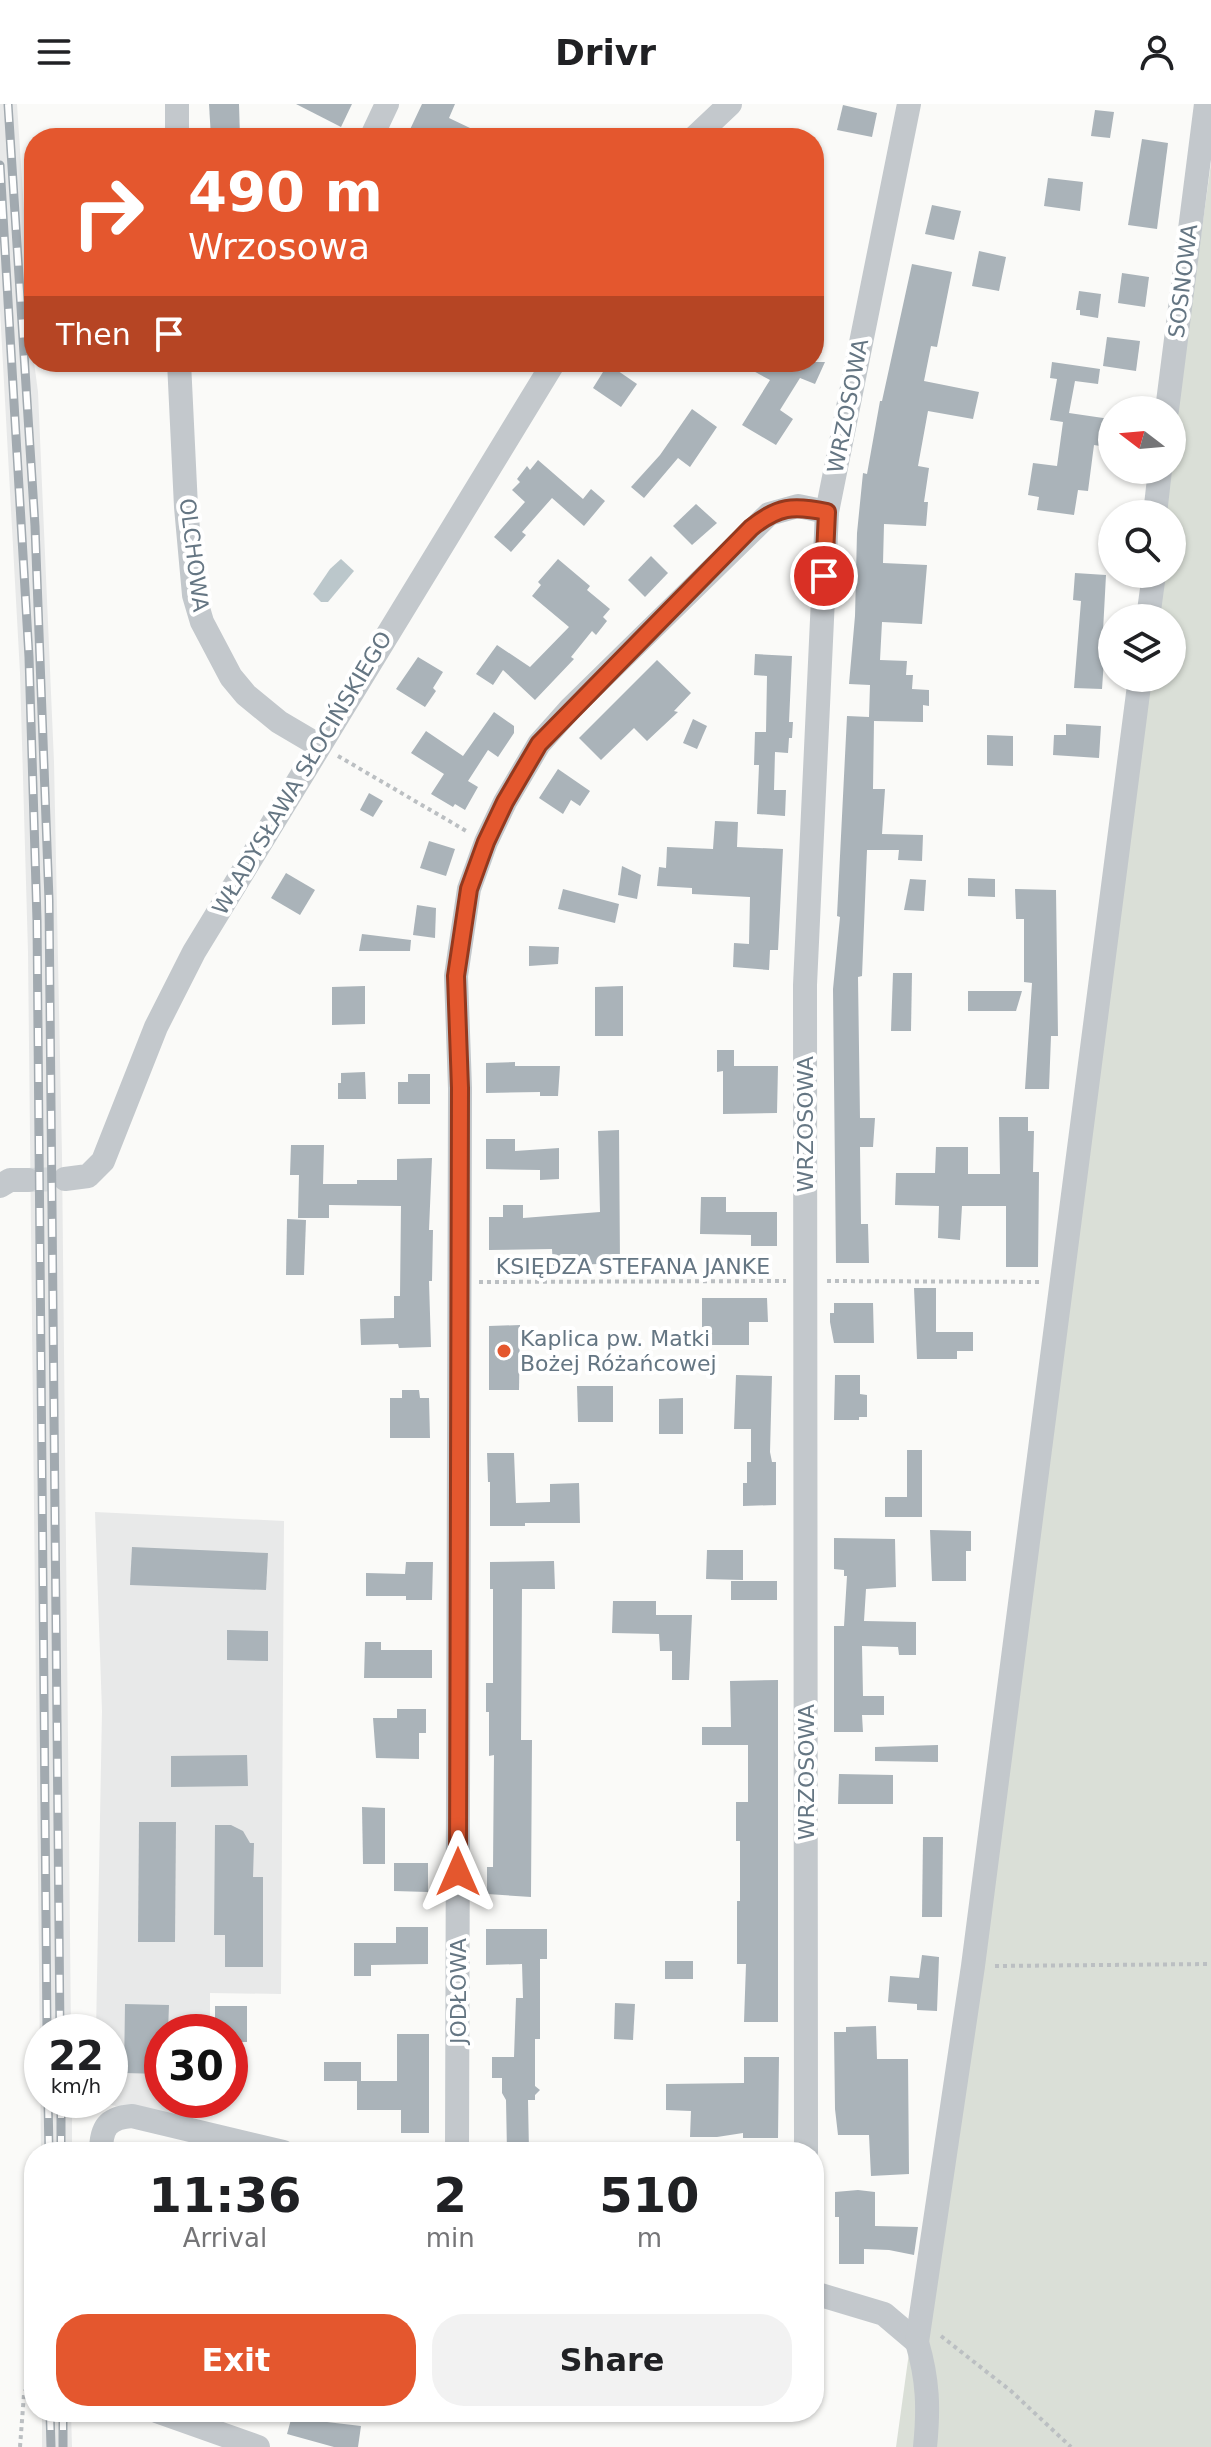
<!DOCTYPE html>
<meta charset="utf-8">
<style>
:root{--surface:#fff;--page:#f2f2f2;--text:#202124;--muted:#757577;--accent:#e4572e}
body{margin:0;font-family:"DejaVu Sans",sans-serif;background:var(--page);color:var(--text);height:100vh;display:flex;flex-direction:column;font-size:30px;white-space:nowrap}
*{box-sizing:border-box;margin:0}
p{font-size:26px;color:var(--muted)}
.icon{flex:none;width:44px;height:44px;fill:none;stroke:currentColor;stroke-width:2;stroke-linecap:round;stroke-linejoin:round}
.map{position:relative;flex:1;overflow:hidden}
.drawer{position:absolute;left:24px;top:2038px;width:800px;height:280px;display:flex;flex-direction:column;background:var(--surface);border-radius:32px;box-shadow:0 2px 6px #0004}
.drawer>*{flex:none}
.hud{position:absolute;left:24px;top:24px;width:800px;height:244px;border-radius:32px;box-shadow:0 2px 6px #0004;background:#e4572e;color:#fff;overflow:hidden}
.needle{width:52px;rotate:286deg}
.controls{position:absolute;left:1098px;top:292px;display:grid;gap:16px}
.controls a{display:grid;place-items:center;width:88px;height:88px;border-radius:50%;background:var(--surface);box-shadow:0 2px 6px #0004;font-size:40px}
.speed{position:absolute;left:24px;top:1910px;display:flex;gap:16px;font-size:40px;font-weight:700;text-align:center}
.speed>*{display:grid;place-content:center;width:104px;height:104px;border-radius:50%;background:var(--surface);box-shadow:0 2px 6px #0004;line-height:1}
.speed small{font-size:20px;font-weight:400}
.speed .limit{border:12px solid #d22;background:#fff;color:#111}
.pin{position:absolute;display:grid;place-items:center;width:68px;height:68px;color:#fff;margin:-34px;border:4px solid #fff;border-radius:50%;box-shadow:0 2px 8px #0007}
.me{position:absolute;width:88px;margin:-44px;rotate:0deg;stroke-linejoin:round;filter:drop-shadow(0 0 6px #0008)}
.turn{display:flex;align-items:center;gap:28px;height:168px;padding:0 32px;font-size:36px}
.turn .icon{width:104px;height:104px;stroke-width:2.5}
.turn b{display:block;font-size:56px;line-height:68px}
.then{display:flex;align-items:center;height:76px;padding:0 32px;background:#0003;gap:16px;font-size:30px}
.eta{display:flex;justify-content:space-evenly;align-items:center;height:136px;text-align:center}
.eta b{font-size:48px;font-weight:800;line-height:56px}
.primary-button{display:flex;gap:16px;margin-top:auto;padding:16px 32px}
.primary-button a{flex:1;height:92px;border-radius:32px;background:var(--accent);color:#fff;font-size:32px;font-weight:800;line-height:92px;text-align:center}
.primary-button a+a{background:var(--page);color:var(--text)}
header{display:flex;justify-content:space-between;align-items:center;height:104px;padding:0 32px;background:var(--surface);font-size:36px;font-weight:800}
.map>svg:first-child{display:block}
.built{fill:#e8e9e9}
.green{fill:#dadfd7}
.water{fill:#bbc7cb}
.building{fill:#aab3b9}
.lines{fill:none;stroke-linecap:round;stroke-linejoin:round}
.minor-tunnel{stroke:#d5d9db;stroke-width:24;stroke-dasharray:24 12;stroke-linecap:butt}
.path{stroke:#bbbfc2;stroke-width:4;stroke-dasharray:4 4;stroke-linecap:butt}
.minor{stroke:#c3c8cc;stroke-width:24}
.rail-casing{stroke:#a2aab0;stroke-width:9}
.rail{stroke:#fff;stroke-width:6;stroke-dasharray:18;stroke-linecap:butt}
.route-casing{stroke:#94391e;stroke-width:20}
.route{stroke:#e4572e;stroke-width:14}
.poi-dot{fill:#e4572e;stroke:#fff;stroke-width:3}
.labels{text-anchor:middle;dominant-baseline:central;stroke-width:8;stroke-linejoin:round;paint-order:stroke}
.street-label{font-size:22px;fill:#657683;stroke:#fff}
.poi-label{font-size:22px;fill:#657683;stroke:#fff;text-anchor:start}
</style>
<header><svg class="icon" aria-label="menu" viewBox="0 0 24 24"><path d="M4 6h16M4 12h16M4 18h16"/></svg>Drivr<svg class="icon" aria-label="person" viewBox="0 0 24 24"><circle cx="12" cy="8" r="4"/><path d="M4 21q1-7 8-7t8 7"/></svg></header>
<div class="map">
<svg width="1211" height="2343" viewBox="0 0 1211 2343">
<rect width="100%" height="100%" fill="#fafaf8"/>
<g class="built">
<polygon points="0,0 17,0 34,258 38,288 54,658 62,1052 71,1928 42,1928 42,1996 72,1996 72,2048 41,2048 28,848 20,569 0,206"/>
<polygon points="95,1408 284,1417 281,1890 210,1889 210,1928 162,1928 162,1996 207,1996 191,2016 183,2017 93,1997 110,1996 110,1928 96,1928 102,1607"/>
<polygon points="42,2308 71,2308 72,2343 42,2343"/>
</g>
<polygon class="green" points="1211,59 1211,2343 896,2343 1140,574 1172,574 1172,514 1149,514 1155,470 1172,470 1172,410 1163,410 1169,366 1172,366 1172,343"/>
<polygon class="water" points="341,455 354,467 328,498 321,498 313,490 330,465"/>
<g class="building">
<polygon points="209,0 239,0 240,34 211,34"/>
<polygon points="296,0 352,0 341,23"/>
<polygon points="422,0 455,0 449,14 491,34 406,34"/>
<polygon points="843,1 877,9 872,33 837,26"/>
<polygon points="1095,6 1114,8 1110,34 1091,32"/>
<polygon points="1142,35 1168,39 1157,125 1128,121"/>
<polygon points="1048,74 1083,78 1080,107 1044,102"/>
<polygon points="932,101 961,107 954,136 925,130"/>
<polygon points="979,147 1006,153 999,187 972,182"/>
<polygon points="912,160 952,168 937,243 931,242 924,277 979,288 973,315 928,307 918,362 929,364 924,398 928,398 926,422 884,420 883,459 927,461 922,520 882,518 880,556 907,557 906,571 913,571 912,585 929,586 929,602 923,601 923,618 874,617 873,685 885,685 882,730 923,731 922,757 898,756 899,746 867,746 862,872 858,873 860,1014 875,1014 873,1043 860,1043 861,1120 868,1120 869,1159 836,1159 833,885 840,813 837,812 847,612 869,613 870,581 849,580 855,512 857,429 863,369 867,370 880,297 882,297"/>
<polygon points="1122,169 1149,173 1145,203 1118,199"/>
<polygon points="1079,187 1101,190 1098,214 1080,211 1080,206 1076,206"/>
<polygon points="1107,233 1140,237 1136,267 1103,262"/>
<polygon points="737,258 825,258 815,280 800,274 780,306 793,315 776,341 742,321 770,276"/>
<polygon points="1052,258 1100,265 1098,280 1075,277 1069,309 1110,315 1106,343 1094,341 1088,387 1078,386 1074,411 1037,406 1039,393 1028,391 1033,359 1057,362 1063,318 1050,316 1057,275 1050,274"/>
<polygon points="608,260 637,280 621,303 593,284"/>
<polygon points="692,305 717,323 690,363 678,354 644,394 631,383 660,351"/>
<polygon points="538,356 583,395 591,385 605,397 584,422 552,394 522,428 526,431 511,448 494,433 525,398 512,386 520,378 517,375 527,362 530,366"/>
<polygon points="696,400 717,419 692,441 673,422"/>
<polygon points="651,452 668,469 645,493 628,476"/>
<polygon points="558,455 590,482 587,486 610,505 603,513 607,517 596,531 592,527 571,553 574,555 535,596 503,566 493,581 476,570 497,541 530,563 569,523 532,492 541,481 538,478"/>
<polygon points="1075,469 1106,471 1103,527 1106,527 1102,585 1074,584 1081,497 1073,496"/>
<polygon points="755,550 792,552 789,618 793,618 792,634 789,634 788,649 775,648 774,686 786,686 785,712 757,710 759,661 754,661 755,628 766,628 767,572 754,571"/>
<polygon points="418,553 443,568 433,584 436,587 425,603 396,585"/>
<polygon points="657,556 691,589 674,607 678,608 647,637 634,624 601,656 579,634"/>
<polygon points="494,608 514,622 514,629 498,653 488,646 468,677 478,683 465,706 455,700 453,703 431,690 444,670 411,649 426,627 463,652"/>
<polygon points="693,615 707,622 697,645 683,639"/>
<polygon points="1066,620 1101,622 1099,654 1053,651 1054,631 1066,631"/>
<polygon points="987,631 1013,632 1013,662 987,661"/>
<polygon points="558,665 590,687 580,702 571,696 563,710 539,694"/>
<polygon points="369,689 383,697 373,713 360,706"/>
<polygon points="715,717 738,718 737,743 783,745 778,846 770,846 769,866 733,863 734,839 749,840 750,793 692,790 692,784 657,782 659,763 666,764 667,743 713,745"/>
<polygon points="429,737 455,745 446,772 420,764"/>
<polygon points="622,762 641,771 637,795 618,791"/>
<polygon points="286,769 315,786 300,811 271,794"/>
<polygon points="968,774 995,775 995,793 968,792"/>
<polygon points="910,775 926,776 924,807 904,806"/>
<polygon points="563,785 619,800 615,819 558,805"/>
<polygon points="1015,785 1056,786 1058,932 1051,932 1049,985 1025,985 1032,879 1024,878 1024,815 1016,815"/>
<polygon points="417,801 436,804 435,834 413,831"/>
<polygon points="362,830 411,836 410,847 359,847"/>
<polygon points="529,842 559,843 558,860 529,862"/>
<polygon points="893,869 912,869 911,927 891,927"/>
<polygon points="365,882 365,920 332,921 332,883"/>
<polygon points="623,882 623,932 595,932 595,883"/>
<polygon points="968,887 1022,887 1016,907 968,907"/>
<polygon points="717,946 734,946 734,962 778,962 777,1009 723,1010 723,967 717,968"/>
<polygon points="515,958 515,962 560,962 558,992 540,992 540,988 486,989 486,959"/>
<polygon points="365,968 366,995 338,995 338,979 341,979 341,969"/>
<polygon points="408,970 430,970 430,1000 398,1000 398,978 408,978"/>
<polygon points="999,1013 1028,1013 1028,1027 1034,1027 1033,1068 1039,1068 1038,1163 1006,1163 1006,1102 962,1102 960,1136 938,1134 939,1102 895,1101 896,1069 935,1069 936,1043 968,1043 968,1070 1000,1070"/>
<polygon points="619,1026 620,1159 553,1162 552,1145 489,1146 489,1113 503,1113 503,1101 523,1101 523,1114 600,1108 598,1027"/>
<polygon points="486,1035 515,1035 515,1047 559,1044 559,1075 540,1076 540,1066 486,1065"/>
<polygon points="291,1041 324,1041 323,1080 357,1080 357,1076 397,1076 397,1055 432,1054 429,1126 433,1126 432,1177 429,1177 431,1243 399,1244 398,1240 361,1241 360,1215 394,1214 394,1192 400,1192 401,1102 329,1101 329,1114 298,1114 299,1071 290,1071"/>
<polygon points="701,1093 726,1093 726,1108 777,1108 777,1142 751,1142 751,1131 700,1130"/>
<polygon points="287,1115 306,1116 304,1171 286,1171"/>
<polygon points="914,1184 936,1184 936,1228 973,1228 973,1247 957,1247 957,1255 917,1255"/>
<polygon points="702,1194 767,1194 768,1218 749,1218 749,1241 710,1241 710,1223 702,1223"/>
<polygon points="834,1199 873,1199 874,1239 834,1239 830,1218 830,1209 834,1209"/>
<polygon points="520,1221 519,1286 489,1286 489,1222"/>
<polygon points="736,1271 772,1272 770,1348 772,1358 776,1358 776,1401 743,1402 743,1379 747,1379 747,1358 751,1358 751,1325 734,1325"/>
<polygon points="835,1271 860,1271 860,1290 867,1291 867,1313 859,1313 859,1316 834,1316"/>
<polygon points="577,1282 613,1282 613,1318 578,1318"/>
<polygon points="402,1286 419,1286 420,1294 429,1294 430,1334 390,1334 390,1294 402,1294"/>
<polygon points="683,1294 683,1330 659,1330 659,1295"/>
<polygon points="907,1346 922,1346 922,1413 885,1413 885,1393 907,1393"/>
<polygon points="487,1349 514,1349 516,1399 550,1398 550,1380 579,1379 580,1419 525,1419 525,1422 490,1422 490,1378 488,1378"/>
<polygon points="930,1426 971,1427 971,1447 966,1447 966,1477 932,1477"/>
<polygon points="834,1434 895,1435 896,1483 866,1485 864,1517 916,1518 916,1551 899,1551 898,1543 862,1542 863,1592 884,1592 884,1611 862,1611 863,1628 834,1628 834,1522 844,1522 847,1472 844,1472 844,1466 834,1465"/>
<polygon points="132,1443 268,1449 266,1486 130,1481"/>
<polygon points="707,1446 743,1446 743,1476 706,1475"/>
<polygon points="554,1457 555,1485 522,1485 521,1636 532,1636 531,1793 487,1790 487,1763 493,1763 494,1651 489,1652 489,1608 486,1608 486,1579 493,1579 493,1485 490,1485 490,1458"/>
<polygon points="406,1458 433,1458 432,1496 406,1496 406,1492 366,1492 366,1469 405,1470"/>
<rect x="731" y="1477" width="46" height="19"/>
<polygon points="613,1497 656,1497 656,1511 692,1511 689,1576 672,1576 672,1547 660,1547 659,1530 612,1529"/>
<polygon points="227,1526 268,1527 268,1557 227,1556"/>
<polygon points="365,1538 381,1538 381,1546 432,1546 432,1574 364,1574"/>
<polygon points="778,1576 778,1918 744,1918 746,1860 737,1860 737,1797 740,1797 740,1737 736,1737 736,1698 748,1698 748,1641 702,1641 702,1623 731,1623 730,1577"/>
<polygon points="397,1605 426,1605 426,1629 419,1629 419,1655 376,1654 373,1614 397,1614"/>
<polygon points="938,1641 938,1658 875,1657 875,1643"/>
<polygon points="247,1651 248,1682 171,1683 171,1652"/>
<polygon points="839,1670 893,1671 893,1700 838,1700"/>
<polygon points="362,1703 385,1704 385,1760 363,1760"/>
<polygon points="139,1718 176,1718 175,1838 138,1838"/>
<polygon points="215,1721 231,1721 243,1727 250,1739 254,1739 253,1773 263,1773 263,1863 225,1863 225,1831 214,1831"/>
<polygon points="923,1733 943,1733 942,1813 922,1813"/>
<polygon points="394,1759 428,1759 428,1788 394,1787"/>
<polygon points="396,1823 428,1823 428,1860 371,1861 371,1872 354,1872 354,1839 396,1839"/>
<polygon points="486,1825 547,1825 547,1855 540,1855 540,1935 535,1935 535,1982 540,1986 535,1991 535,1996 528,1996 529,2048 507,2048 506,1996 502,1989 502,1974 492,1974 492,1953 514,1953 516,1894 523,1894 522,1860 486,1861"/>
<polygon points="922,1851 939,1853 937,1907 917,1906 917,1900 888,1898 890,1872 919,1874"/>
<rect x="665" y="1857" width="28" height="18"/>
<polygon points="615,1899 635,1900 633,1936 614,1935"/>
<polygon points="125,1900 169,1901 168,1928 162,1928 162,1970 124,1969"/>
<polygon points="215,1902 247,1902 247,1938 230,1938 230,1928 215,1928"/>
<polygon points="876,1922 877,1955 908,1955 909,2070 871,2072 869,2031 838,2031 835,2005 834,1928 846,1928 846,1923"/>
<polygon points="397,1930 429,1930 429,2029 401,2029 401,2006 357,2006 357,1977 324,1977 324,1958 361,1958 361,1977 397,1977"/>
<polygon points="744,1953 779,1953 778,2034 743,2034 743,2029 717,2033 690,2033 691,2007 666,2006 666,1980 744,1979"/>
<polygon points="858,2086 875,2088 875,2122 918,2123 914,2151 889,2146 864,2145 864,2160 839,2160 839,2113 835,2113 835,2088"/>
<polygon points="293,2308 318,2308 316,2312 327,2315 327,2318 361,2322 358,2343 334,2343 287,2330"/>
</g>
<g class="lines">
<polyline class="minor-tunnel" points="28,1076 65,1075"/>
<g class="path">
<polyline points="338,652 468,728"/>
<polyline points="827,1177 1042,1178"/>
<polyline points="479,1178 786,1177"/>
<polyline points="995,1862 1211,1860"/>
<polyline points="941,2232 1011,2287 1071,2343"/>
<polyline points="20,2343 24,2290 30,2275 34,2275"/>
</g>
<g class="minor">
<polyline points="177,0 177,34"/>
<polyline points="371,34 387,0"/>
<polyline points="694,34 730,0"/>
<polyline points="179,258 186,403 194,491 202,518 231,573 246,591 279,618 318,641"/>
<polyline points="1167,306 1206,0"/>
<polyline points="1155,410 1160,366"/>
<polyline points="1148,514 1154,470"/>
<polyline points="65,1075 88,1072 103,1057 156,923 194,848 554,258"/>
<polyline points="0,1082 10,1076 28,1076"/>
<path d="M101,2048c0,-24 6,-34 31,-36l151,36"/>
<polyline points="457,2048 460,984 456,872 469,785 486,738 505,698 539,640 571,604 769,410 798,402 827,408"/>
<polyline points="806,2048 805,881 827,408 909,0"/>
<polyline points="814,2189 884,2210 917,2238"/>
<polyline points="159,2308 258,2343"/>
<path d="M925,2343c4,-39 3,-67 -8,-105l56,-376 167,-1288"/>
</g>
<defs>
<g id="rail">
<polyline points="8,0 35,422 49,796 60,1928"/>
<polyline points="0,61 29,553 37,816 47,1928"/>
<polyline points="48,1996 49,2048"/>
<polyline points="61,1996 61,2048"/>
<polyline points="50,2308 51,2343"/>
<polyline points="63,2308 63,2343"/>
</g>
</defs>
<use href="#rail" class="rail-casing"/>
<use href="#rail" class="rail"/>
</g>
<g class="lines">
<defs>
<path id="route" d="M458,1768l2,-784 -4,-112 13,-87 17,-47 19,-40 34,-58 212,-216c27,-22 42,-23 76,-16l-3,64"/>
</defs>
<use href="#route" class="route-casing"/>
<use href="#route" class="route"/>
</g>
<circle class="poi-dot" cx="504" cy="1247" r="8"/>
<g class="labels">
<g class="street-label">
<text transform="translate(1183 177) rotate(-83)">SOSNOWA</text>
<text transform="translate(848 302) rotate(-79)">WRZOSOWA</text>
<text transform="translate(194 451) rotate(83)">OLCHOWA</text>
<text transform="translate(302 669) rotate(-59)">WŁADYSŁAWA SŁOCIŃSKIEGO</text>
<text transform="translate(805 1020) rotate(-90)">WRZOSOWA</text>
<text x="633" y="1162">KSIĘDZA STEFANA JANKE</text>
<text transform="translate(806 1668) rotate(-90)">WRZOSOWA</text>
<text transform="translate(458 1887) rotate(-90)">JODŁOWA</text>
</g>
<g class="poi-label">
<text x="520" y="1234">Kaplica pw. Matki<tspan x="520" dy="25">Bożej Różańcowej</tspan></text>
</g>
</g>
</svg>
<div class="controls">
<a><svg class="needle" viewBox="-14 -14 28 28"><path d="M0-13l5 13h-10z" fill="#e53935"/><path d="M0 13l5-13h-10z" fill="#757577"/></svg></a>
<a><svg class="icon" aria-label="search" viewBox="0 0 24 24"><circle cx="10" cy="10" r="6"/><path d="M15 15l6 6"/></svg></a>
<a><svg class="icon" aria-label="layers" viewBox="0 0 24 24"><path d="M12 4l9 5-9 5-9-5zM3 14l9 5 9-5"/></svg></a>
</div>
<div class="speed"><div>22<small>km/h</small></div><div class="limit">30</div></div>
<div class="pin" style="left:824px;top:472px;background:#d93025"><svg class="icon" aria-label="arrive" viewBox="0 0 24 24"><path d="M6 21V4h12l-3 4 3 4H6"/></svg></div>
<svg class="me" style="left:458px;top:1768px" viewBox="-20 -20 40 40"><path d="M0-17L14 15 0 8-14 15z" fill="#e4572e" stroke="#fff" stroke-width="4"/></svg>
<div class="hud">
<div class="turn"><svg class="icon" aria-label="right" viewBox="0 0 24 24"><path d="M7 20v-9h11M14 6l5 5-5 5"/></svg><div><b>490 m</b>Wrzosowa</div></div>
<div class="then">Then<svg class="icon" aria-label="arrive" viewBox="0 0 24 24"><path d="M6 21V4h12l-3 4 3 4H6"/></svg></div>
</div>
<section class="drawer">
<div class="eta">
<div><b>11:36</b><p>Arrival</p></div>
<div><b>2</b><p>min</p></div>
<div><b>510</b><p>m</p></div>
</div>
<div class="primary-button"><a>Exit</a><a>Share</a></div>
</section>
</div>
